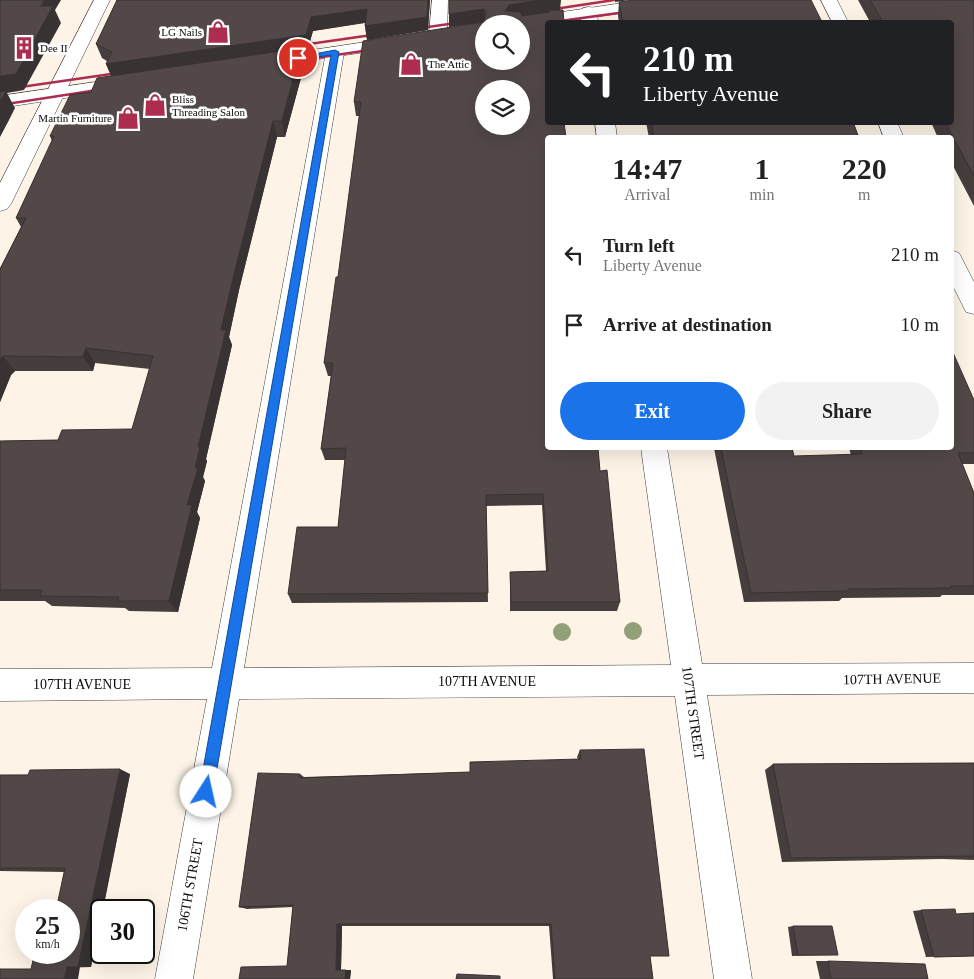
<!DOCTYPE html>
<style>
:root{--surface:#fff;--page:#f2f2f2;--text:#222;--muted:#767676;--accent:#1a73e8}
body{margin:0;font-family:"Times New Roman",serif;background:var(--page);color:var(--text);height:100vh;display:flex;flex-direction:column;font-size:19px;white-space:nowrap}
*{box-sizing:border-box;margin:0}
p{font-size:16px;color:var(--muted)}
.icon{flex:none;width:28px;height:28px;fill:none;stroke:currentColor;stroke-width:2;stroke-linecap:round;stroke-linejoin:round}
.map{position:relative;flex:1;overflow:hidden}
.drawer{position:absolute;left:545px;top:135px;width:409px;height:315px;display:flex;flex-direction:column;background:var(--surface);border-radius:5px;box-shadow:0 5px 20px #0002}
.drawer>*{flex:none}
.top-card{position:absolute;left:545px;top:20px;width:409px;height:105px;border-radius:5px;box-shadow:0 5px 20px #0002;background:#202124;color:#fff;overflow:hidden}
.buttons{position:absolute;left:475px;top:15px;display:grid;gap:10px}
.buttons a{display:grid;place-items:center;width:55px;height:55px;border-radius:50%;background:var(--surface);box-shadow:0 5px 20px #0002;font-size:25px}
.speed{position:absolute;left:15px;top:899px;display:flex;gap:10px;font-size:25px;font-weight:700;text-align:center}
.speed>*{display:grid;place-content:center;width:65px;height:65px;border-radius:50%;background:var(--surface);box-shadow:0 5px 20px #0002;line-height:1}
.speed small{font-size:12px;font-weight:400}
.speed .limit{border:2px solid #111;border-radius:8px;background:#fff;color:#111}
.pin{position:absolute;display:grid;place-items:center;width:42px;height:42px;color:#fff;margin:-21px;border:2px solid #fff;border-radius:50%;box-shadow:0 1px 5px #0007}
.me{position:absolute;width:55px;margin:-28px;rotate:10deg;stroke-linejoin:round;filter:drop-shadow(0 0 4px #0008)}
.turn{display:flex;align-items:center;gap:18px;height:105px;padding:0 15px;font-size:22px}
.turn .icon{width:65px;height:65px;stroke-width:2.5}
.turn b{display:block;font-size:35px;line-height:42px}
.eta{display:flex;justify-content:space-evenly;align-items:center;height:85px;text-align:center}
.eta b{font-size:30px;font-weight:700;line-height:35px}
.cta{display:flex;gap:10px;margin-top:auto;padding:10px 15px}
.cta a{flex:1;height:58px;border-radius:30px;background:var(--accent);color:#fff;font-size:20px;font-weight:700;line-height:58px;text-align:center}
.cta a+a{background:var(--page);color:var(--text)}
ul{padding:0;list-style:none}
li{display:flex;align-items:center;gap:15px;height:70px;padding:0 15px}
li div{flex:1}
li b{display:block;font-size:19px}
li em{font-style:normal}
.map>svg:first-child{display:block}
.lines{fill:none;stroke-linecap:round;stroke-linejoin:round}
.minor-casing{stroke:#3c3c3c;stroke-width:1}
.tertiary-casing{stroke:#3c3c3c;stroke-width:1}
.minor{fill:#fff;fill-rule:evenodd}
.tertiary{fill:#fff;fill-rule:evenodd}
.rail{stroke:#ad2d51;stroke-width:2.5}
.tree{fill:#92a07a}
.wall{fill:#463e3d}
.shaded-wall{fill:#393232}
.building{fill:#514847;stroke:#393232;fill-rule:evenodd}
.route{fill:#1a73e8;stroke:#114b97}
.labels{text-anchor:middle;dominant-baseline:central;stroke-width:5;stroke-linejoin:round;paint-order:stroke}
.far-poi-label{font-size:11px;fill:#090909;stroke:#fff;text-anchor:start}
.street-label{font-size:14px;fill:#090909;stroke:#fff}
</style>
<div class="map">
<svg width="974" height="979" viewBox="0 0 974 979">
<rect width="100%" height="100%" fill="#fdf4e7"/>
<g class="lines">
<defs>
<g id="minor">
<polygon points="94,0 110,0 11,204 7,209 0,211 0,183"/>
<polygon points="432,0 448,0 447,36 444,40 438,41 432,40 429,36"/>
<polygon points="821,0 837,0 848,22 832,22"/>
<polygon points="589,7 595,8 597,12 598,22 581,22 581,12 583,8"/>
<polygon points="335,47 341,48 344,52 244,668 671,665 641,448 667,448 702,664 974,663 974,693 707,695 752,979 714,979 675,696 239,699 193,979 155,979 207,699 0,701 0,669 212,668 326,52 329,48"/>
<polygon points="595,122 615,122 617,138 597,138"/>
<polygon points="878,122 897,122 904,138 884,138"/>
<polygon points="951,250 959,253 974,282 974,314 966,312 951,282"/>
</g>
<g id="tertiary">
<polygon points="643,0 685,0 683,4 677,5 560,22 548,22 548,24 521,28 521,24 507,24 509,20 515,19"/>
<polygon points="399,37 405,38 408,42 405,46 266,67 260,66 257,62 260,58 266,57"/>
<polygon points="130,77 137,79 139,83 137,87 0,108 0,96"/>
</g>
</defs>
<use href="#minor" class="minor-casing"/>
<use href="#tertiary" class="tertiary-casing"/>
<use href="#minor" class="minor"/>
<use href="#tertiary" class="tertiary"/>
<g class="rail">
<polyline points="548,10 614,0"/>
<polyline points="553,22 633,11"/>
<polyline points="414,29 463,22"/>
<polyline points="295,46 379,34"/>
<polyline points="289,62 376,49"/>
<polyline points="0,90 125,72"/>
<polyline points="0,105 104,89"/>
</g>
</g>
<g class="tree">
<circle cx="633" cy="631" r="9"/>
<circle cx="562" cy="632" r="9"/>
</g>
<g class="wall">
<polygon points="117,0 430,0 428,30 367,40 365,26 365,23 313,31 308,48 302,49 305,63 285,137 277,137 239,290 229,337 232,345 206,459 207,461 203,477 205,481 197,512 200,518 178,612 129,611 125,608 52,606 45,601 0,601 0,441 58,440 132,429 150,369 95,363 93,371 15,371 11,375 0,402 0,269 21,227 16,218 52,141 50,136 91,92 111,76 106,64 107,61 102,58 96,44"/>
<polygon points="449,0 561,0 548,22 600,471 620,602 617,611 510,611 510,572 546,571 542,505 486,506 488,602 292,603 288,594 338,527 345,460 325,460 321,449 331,376 328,376 324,363 338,277 360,116 356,116 354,102 484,22 449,27"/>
<polygon points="858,0 974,0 974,206 951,162 951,138 938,138 931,122 951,122 951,22 870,22"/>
<polygon points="619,2 822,22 619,22 618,16"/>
<polygon points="646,122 853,122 859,138 649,138"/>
<polygon points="974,400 974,464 962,464 974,493 974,595 942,595 940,597 842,598 839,601 744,602 714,448 792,448 794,456 851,455 849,448 951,448"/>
<polygon points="580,750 669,956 650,956 653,979 553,979 549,926 342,926 341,970 351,970 350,979 239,979 287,966 293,907 247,909 239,907 300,774 304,777 470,772 578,759 577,757"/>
<polygon points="974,763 974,860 942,859 782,862 765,770 773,764"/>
<polygon points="130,774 91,967 31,969 69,952 65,872 0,871 0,775"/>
<polygon points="921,910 956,914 974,956 926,957 913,911"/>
<polygon points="793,926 838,955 792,956 788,927"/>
<polygon points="816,961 828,961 928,979 820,979"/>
</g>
<g class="shaded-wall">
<polygon points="44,0 61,0 55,10 61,23 24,90 7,93 15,108 8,122 0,137 0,76"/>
<polygon points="428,0 430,0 428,30 367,40 365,26"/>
<polygon points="541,0 561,0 560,10 509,18 505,11 509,5"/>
<polygon points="615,0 630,0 615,2"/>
<polygon points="367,9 369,22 313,31 308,48 302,49 305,63 285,137 282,121 112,77 106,64 311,17"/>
<polygon points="484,9 484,22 449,27 449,14"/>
<polygon points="273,121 277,137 239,290 229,337 232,345 206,459 207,461 203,477 205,481 197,512 200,518 178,612 169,601 221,330 234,274"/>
<polygon points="86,348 95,363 93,371 83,357"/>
<polygon points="3,356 15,371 11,375 0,402 0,360"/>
<polygon points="120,769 130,774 103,910 101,910 101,916 91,967 78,967"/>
<polygon points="337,924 342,926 341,970 336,970"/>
<polygon points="67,967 80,967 78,979 64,979"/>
<polygon points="346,970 351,970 350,979 345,979"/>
</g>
<g class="building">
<polygon points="0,0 44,0 40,6 53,6 16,74 0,76"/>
<polygon points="117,0 428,0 427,17 365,26 367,9 311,17 306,35 106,64 112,52 96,44"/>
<path d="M449,0h92l-32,5 -4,6 15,1 2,4 27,-4 2,-2h12l1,12h-16v100h16l2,16h-18v310h50l2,23 7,-1 13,132h-109l-1,-30 38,-1 -5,-77 -57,1 2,98 -200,1 9,-67h41l8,-79 -25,1 12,-86h-9l12,-86h2l23,-175h-7l9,-61 121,-19 2,-11 -2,-2 -35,5zM484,24h37v37h-37zM484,89h37v37h-37z"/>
<polygon points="634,0 811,0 822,22 623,22 619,2"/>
<polygon points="870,0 974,0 974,176 945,122 951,122 951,22 883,22"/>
<polygon points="301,48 282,121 273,121 234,274 221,330 226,330 198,447 200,447 195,468 198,468 187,505 192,505 169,601 118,601 119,597 40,596 42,590 0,590 0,441 58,440 62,430 132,429 153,356 86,348 83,357 3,356 0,360 0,269 26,218 16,218 54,136 50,136 70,95 91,92 97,78"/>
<polygon points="6,91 0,103 0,92"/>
<polygon points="651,122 853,122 859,138 654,138"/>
<polygon points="951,348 974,400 974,453 958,453 974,493 974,586 951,586 951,588 848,589 848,591 751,593 721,448 792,448 794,456 862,454 860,448 951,448"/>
<polygon points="644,749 669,956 650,956 653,979 555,979 551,924 337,924 336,970 346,970 345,979 239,979 241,967 287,966 293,905 239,907 258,773 300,774 300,778 470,772 470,762 581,759 580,750"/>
<polygon points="974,763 974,856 791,858 773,764"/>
<polygon points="120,769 78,967 67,967 64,979 0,979 0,969 31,969 35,952 69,952 69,910 56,910 65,868 0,868 0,775 28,775 30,770"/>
<polygon points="955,909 956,914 974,913 974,956 934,957 921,910"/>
<polygon points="793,926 832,926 838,955 798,955"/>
<polygon points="828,961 925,964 928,979 831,979"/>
<polygon points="457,974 500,976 500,979 456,979"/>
</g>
<polygon class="route" points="335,50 339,52 213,792 211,797 206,799 201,797 199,792 331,55 298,60 294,58"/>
<defs>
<symbol id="shop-bare" viewBox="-9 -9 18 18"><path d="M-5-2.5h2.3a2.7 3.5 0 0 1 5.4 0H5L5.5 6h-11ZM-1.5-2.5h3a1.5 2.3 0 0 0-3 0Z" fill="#ad2d51" stroke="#fff" stroke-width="2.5" paint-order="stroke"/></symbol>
<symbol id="building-bare" viewBox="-9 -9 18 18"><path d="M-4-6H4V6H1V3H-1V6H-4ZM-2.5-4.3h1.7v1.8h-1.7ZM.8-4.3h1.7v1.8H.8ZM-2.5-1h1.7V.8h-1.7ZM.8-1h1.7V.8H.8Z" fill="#ad2d51" stroke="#fff" stroke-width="2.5" paint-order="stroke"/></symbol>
</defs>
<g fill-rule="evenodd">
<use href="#shop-bare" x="202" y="16" width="32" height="32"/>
<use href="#building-bare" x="8" y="32" width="32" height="32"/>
<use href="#shop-bare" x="395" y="48" width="32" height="32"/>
<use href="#shop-bare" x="139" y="89" width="32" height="32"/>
<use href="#shop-bare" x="112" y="102" width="32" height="32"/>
</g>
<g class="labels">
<g class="far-poi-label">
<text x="202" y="32" text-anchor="end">LG Nails</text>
<text x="40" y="48">Dee II</text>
<text x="428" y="64">The Attic</text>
<text x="172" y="99">Bliss<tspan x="172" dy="13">Threading Salon</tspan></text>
<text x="112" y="118" text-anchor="end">Martin Furniture</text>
</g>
<g class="street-label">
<text transform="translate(892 679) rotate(-1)">107TH AVENUE</text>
<text x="487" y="681">107TH AVENUE</text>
<text x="82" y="684">107TH AVENUE</text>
<text transform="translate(693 713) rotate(82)">107TH STREET</text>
<text transform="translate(190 885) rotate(-80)">106TH STREET</text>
</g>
</g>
</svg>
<div class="buttons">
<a><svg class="icon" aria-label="search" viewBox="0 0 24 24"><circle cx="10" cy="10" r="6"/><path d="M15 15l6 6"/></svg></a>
<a><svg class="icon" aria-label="layers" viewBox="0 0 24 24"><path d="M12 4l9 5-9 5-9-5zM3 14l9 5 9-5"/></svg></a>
</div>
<div class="speed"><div>25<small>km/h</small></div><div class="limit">30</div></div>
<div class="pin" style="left:298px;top:58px;background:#d93025"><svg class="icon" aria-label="arrive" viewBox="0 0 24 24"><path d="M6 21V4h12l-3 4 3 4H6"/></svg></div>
<svg class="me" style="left:206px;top:792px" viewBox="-20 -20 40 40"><circle r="19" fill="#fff"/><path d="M0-13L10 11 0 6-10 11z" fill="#1a73e8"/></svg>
<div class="top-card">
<div class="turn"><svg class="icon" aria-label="left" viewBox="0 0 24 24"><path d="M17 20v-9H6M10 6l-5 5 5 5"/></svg><div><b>210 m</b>Liberty Avenue</div></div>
</div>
<section class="drawer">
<div class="eta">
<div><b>14:47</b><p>Arrival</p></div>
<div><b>1</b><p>min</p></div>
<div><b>220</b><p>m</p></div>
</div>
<ul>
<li><svg class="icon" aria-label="left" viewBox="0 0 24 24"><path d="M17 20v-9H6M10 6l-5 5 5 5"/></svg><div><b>Turn left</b><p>Liberty Avenue</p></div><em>210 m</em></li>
<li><svg class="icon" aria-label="arrive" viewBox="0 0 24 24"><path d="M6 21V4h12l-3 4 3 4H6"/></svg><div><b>Arrive at destination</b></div><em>10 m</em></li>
</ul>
<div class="cta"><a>Exit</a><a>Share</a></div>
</section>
</div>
